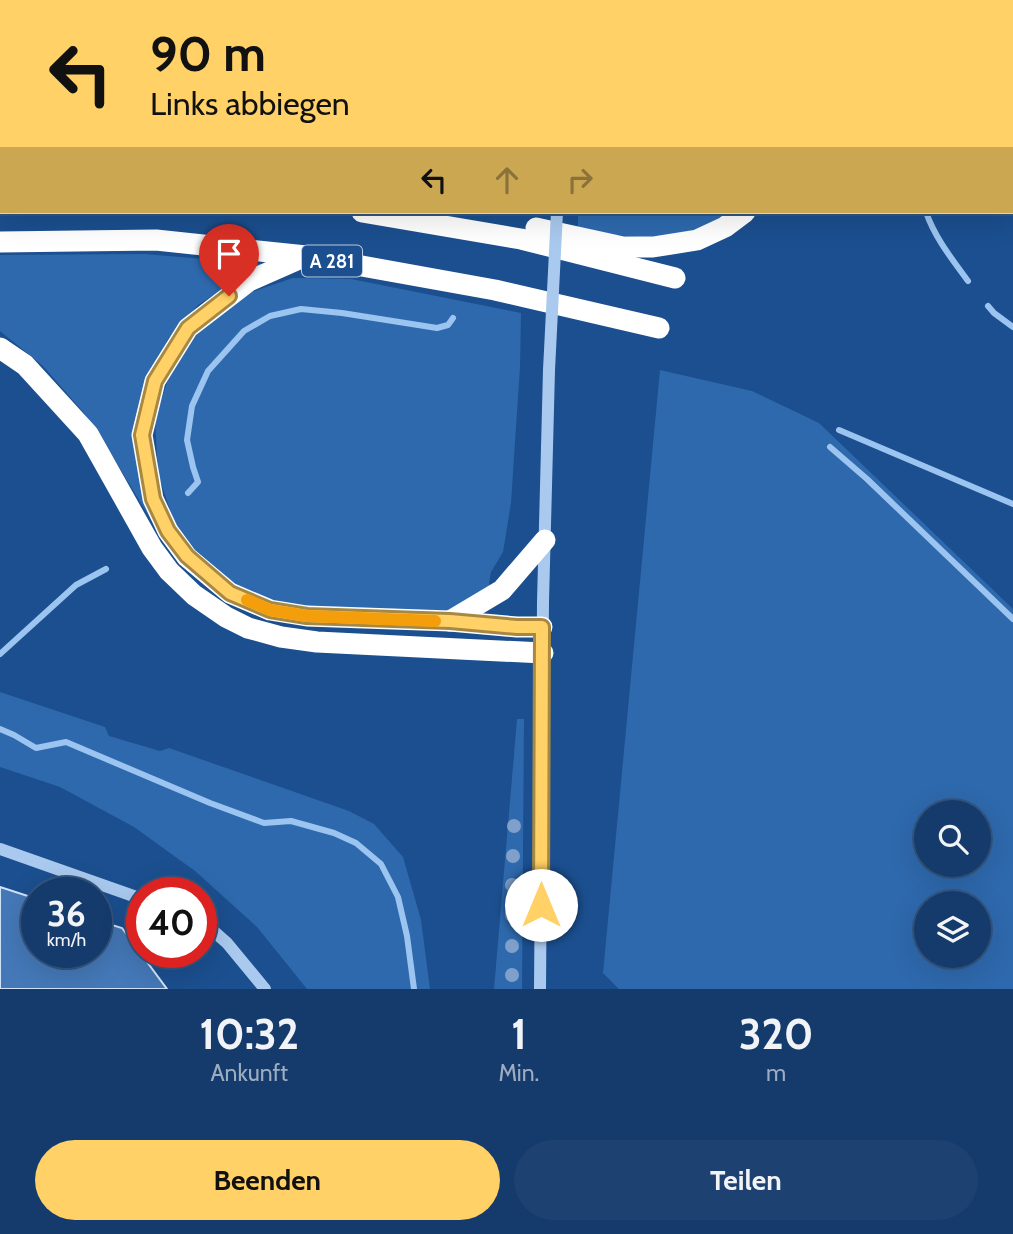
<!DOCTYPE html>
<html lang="de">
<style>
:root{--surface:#143b6b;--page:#1d4271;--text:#f1f3f6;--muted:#9dadc1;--line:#33557e;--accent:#ffd166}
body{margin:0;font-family:Cabin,sans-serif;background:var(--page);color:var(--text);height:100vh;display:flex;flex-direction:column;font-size:26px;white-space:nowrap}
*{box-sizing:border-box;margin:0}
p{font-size:23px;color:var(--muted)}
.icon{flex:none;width:38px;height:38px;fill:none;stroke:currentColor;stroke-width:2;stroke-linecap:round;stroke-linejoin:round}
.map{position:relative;height:989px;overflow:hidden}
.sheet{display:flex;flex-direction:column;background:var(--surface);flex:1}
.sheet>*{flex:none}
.hud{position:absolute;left:0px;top:0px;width:1013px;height:214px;box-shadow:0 7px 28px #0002,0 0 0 2px var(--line);background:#ffd166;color:#111;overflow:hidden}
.tools{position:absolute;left:914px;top:800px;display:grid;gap:14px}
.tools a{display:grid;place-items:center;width:77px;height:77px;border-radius:50%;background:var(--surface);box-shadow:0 7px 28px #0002,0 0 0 2px var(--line);font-size:35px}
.speed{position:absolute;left:21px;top:877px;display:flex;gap:14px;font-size:35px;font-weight:700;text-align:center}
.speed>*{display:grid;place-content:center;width:91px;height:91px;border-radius:50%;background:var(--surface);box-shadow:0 7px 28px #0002,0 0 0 2px var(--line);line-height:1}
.speed small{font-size:18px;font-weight:400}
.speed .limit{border:10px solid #d22;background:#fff;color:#111}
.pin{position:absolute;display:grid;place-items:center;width:60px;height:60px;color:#fff;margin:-72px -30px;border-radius:50% 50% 50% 0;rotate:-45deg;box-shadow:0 0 7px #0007}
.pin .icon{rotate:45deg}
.me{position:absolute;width:77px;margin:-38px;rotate:0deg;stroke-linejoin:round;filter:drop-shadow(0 0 5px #0008)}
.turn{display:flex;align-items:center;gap:24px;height:147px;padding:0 35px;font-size:32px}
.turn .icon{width:91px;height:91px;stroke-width:2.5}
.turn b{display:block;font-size:49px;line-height:60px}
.lanes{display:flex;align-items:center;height:66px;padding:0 35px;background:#0003;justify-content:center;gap:35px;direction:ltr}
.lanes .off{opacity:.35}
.eta{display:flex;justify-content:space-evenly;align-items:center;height:119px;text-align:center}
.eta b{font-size:42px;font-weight:800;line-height:49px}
.action{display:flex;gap:14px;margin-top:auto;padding:14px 35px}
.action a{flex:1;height:80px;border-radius:42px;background:var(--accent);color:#111;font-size:28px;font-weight:800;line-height:80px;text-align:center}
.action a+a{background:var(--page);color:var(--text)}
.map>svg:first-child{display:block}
.green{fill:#2e69ad;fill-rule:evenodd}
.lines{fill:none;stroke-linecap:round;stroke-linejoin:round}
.stream{stroke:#9cc4f0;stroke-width:6}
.building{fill:#4478b7;stroke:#cfe3fa;stroke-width:2}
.minor{stroke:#a9c9ee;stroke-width:12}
.highway{stroke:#fff;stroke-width:21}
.minor-bridge{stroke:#a9c9ee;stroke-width:12}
.tree{fill:#7ea0ca}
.route-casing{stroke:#a68842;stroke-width:18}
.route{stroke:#ffd166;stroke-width:12}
.slow{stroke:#f59e0b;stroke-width:12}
.labels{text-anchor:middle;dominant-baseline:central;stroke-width:7;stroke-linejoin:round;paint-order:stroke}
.shield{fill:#1b4f8f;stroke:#bbcadd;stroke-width:2}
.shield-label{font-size:19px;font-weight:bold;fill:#fff}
</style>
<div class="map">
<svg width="1013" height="989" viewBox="0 0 1013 989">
<rect width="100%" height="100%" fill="#1b4f8f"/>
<g class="green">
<polygon points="0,0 358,0 358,2 2,2 2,102 0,102"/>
<polygon points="606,0 787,0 788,2 606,2"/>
<polygon points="578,212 729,212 711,225 664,239 615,235 578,227"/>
<polygon points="144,254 276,265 238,279 198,305 168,339 146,385 152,520 151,520 116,462 84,413 43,366 0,331 0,255"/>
<polygon points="293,278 351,279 521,313 520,367 511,503 503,552 491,572 489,583 491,588 487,595 438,614 300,608 253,596 211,571 175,525 158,474 155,419 173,364 206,322 246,294"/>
<path d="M660,370l92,21 67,32 194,186v380h-394l-16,-16zM978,812v52h-52v-52zM978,903v53h-52v-53z"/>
<polygon points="0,692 105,727 109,736 160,751 169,748 349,811 374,824 403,857 421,920 430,989 307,989 257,927 195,871 134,827 60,787 0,767"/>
<polygon points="517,719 524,719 522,989 494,989"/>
</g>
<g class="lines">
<g class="stream">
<polyline points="878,0 879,2"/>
<polyline points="994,0 996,2"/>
<polyline points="498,2 499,0"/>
<polyline points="1012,16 1013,18"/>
<polyline points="1012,170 1013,171"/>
<path d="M926,212c9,26 26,47 42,69"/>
<polyline points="988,306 994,313 1013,327"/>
<polyline points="839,430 1013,504"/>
<polyline points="830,447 867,479 1013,619"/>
<polyline points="188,493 198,482 193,467 187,440 192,406 208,371 244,331 270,316 301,309 342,313 437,328 448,325 453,318"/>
<polyline points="0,654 76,585 106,569"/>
<polyline points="0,729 14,735 36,748 66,742 210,803 264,823 291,821 334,833 356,843 381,864 398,897 407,936 414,989"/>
</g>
</g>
<polygon class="building" points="0,887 37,899 37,952 96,952 96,920 122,928 167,989 0,989"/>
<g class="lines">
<g class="minor">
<polyline points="0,849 142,899"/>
<polyline points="201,920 227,943 265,989"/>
<polyline points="540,989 543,602 549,370"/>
</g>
<g class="highway">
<polyline points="797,0 798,2"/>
<polyline points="827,0 827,2"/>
<polyline points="575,2 576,0"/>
<polyline points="0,191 2,191"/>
<polyline points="362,212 521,239 675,278"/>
<polyline points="536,228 623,247 653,247 697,240 725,227 745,212"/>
<polyline points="0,242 156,240 306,256 495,290 659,328"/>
<polyline points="306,256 249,281 188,328 155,381 142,435 153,499 168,531 187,557 230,593 270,610 307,616 450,621 517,627 542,627"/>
<polyline points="0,348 25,365 88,434 152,548 169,571 194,595 226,617 248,628 281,637 317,642 543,653"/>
<polyline points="450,621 502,590 545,540"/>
</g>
<polyline class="minor-bridge" points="549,370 557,212"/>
</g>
<g class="tree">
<circle cx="514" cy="826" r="7"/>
<circle cx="513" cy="856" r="7"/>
<circle cx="512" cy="885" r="7"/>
<circle cx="512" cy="915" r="7"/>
<circle cx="512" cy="946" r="7"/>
<circle cx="512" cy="975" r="7"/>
</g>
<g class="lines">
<defs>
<polyline id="route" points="229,296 188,328 155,381 142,435 153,499 168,531 187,556 230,593 270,610 307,616 450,621 517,627 542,627 541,905"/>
</defs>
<use href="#route" class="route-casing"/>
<use href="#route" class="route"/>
<polyline class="slow" points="247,600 270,610 307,616 435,621"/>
</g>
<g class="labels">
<rect class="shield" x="302" y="245.5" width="60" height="31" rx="5"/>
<g class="shield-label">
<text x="332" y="261">A 281</text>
</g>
</g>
</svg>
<div class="tools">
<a><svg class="icon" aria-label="search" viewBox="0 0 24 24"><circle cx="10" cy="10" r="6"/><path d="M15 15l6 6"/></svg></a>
<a><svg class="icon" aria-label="layers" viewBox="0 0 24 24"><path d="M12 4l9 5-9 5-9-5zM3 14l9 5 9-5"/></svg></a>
</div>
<div class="speed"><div>36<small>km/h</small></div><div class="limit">40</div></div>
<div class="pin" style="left:229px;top:296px;background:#d93025"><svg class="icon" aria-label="arrive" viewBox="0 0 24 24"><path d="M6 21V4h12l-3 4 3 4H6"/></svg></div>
<svg class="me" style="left:541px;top:905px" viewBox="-20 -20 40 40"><circle r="19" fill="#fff"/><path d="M0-13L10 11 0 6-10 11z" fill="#ffd166"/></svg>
<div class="hud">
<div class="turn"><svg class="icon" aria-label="left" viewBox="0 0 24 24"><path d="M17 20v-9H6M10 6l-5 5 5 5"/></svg><div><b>90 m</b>Links abbiegen</div></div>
<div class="lanes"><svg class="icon" aria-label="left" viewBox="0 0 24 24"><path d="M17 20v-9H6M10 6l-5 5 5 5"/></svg><svg class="icon off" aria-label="ahead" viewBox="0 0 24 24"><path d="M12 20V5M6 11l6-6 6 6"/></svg><svg class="icon off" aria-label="right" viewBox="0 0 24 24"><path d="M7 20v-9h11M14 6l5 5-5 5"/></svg></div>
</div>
</div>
<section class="sheet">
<div class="eta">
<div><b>10:32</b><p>Ankunft</p></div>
<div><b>1</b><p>Min.</p></div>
<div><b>320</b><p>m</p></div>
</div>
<div class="action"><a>Beenden</a><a>Teilen</a></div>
</section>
